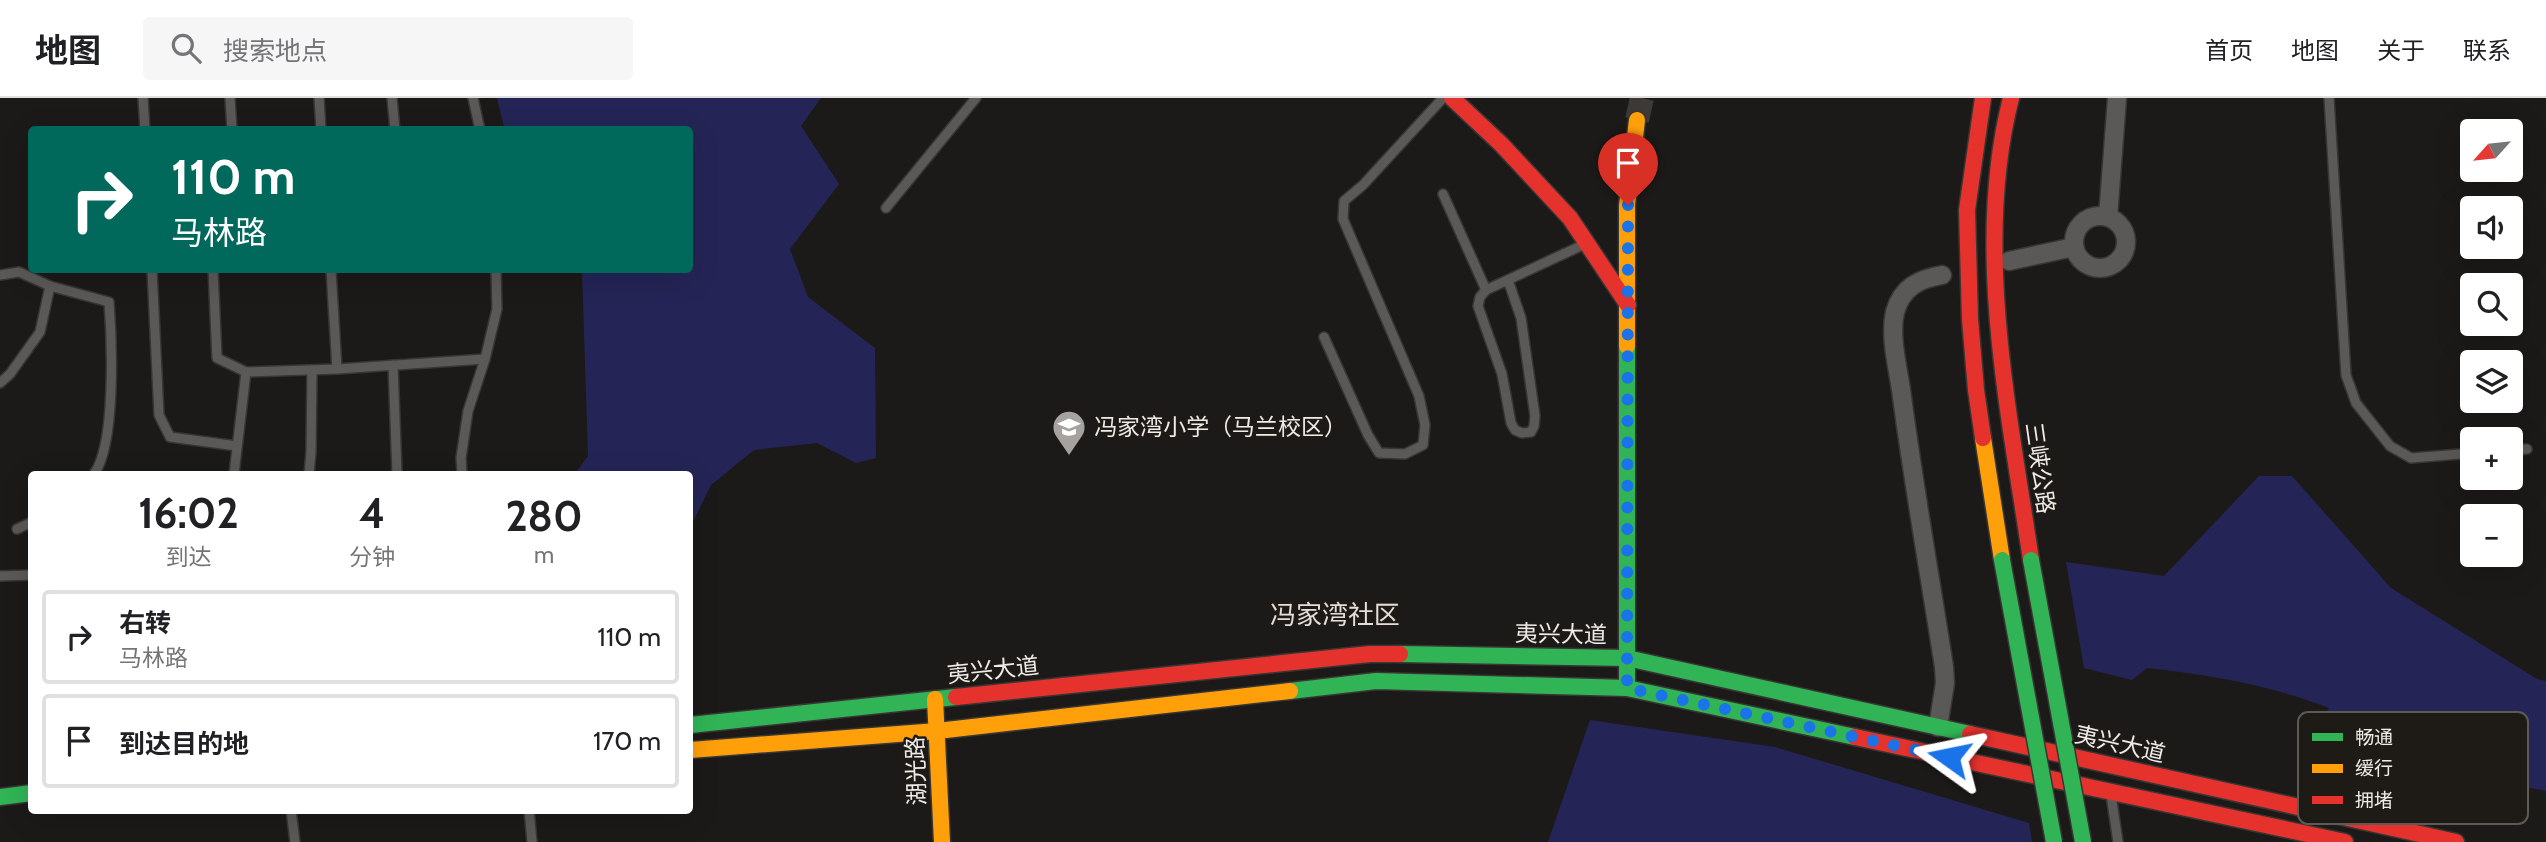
<!DOCTYPE html>
<html lang="zh">
<meta charset="utf-8">
<style>
:root{--surface:#fff;--page:#f6f6f6;--text:#202124;--muted:#757577;--line:#e0e0e0}
body{margin:0;font-family:Cabin,"Noto Sans SC",sans-serif;background:var(--page);color:var(--text);height:100vh;display:flex;flex-direction:column;font-size:26px;white-space:nowrap}
*{box-sizing:border-box;margin:0}
p{font-size:23px;color:var(--muted)}
.icon{flex:none;width:38px;height:38px;fill:none;stroke:currentColor;stroke-width:2;stroke-linecap:round;stroke-linejoin:round}
.map{position:relative;flex:1;overflow:hidden}
.details{position:absolute;left:28px;top:373px;width:665px;height:343px;display:flex;flex-direction:column;background:var(--surface);border-radius:7px;box-shadow:0 7px 28px #0002}
.details>*{flex:none}
.guide{position:absolute;left:28px;top:28px;width:665px;height:147px;border-radius:7px;box-shadow:0 7px 28px #0002;background:#00695c;color:#fff;overflow:hidden}
.needle{width:46px;rotate:243deg}
.fabs{position:absolute;left:2460px;top:21px;display:grid;gap:14px}
.fabs a{display:grid;place-items:center;width:63px;height:63px;border-radius:7px;background:var(--surface);box-shadow:0 7px 28px #0002;font-size:35px}
.pin{position:absolute;display:grid;place-items:center;width:60px;height:60px;color:#fff;margin:-72px -30px;border-radius:50% 50% 50% 0;rotate:-45deg;box-shadow:0 0 7px #0007}
.pin .icon{rotate:45deg}
.me{position:absolute;width:77px;margin:-38px;rotate:282deg;stroke-linejoin:round;filter:drop-shadow(0 0 5px #0008)}
.turn{display:flex;align-items:center;gap:24px;height:147px;padding:0 28px;font-size:32px}
.turn .icon{width:91px;height:91px;stroke-width:2.5}
.turn b{display:block;font-size:49px;line-height:60px}
.eta{display:flex;justify-content:space-evenly;align-items:center;height:119px;text-align:center}
.eta b{font-size:42px;font-weight:700;line-height:49px}
ul{padding:0;list-style:none}
li{display:flex;align-items:center;gap:21px;height:94px;margin:0 14px 10px;padding:0 14px;border:4px solid var(--line);border-radius:7px}
li div{flex:1}
li b{display:block;font-size:26px}
li em{font-style:normal}
header{display:flex;align-items:center;gap:42px;box-sizing:border-box;height:98px;padding:0 35px;background:var(--surface);border-bottom:2px solid var(--line)}
header strong{font-size:33px}
nav{display:flex;gap:38px;margin-inline-start:auto;font-size:24px}
.search{width:490px;height:63px;background:var(--page);display:flex;align-items:center;gap:18px;box-sizing:border-box;padding:0 24px;border-radius:7px;color:var(--muted);font-size:26px}
.map>svg:first-child{display:block}
.green{fill:#242556}
.lines{fill:none;stroke-linecap:round;stroke-linejoin:round}
.secondary-tunnel{stroke:#3c3937;stroke-width:24;stroke-dasharray:24 12;stroke-linecap:butt}
.lane-casing{stroke:#383635;stroke-width:12}
.street-casing{stroke:#383635;stroke-width:21}
.fast-casing{stroke:#383635;stroke-width:19}
.slow-casing{stroke:#383635;stroke-width:19}
.jam-casing{stroke:#383635;stroke-width:19}
.lane{stroke:#5b5958;stroke-width:9}
.street{stroke:#5b5958;stroke-width:18}
.fast{stroke:#30b455;stroke-width:16}
.slow{stroke:#ff9f0a;stroke-width:16}
.jam{stroke:#e5322d;stroke-width:16}
.fast-bridge-casing{stroke:#383635;stroke-width:19;stroke-linecap:butt}
.fast-bridge{stroke:#30b455;stroke-width:16}
.route{stroke:#1a73e8;stroke-width:12;stroke-dasharray:0 21.6}
.labels{text-anchor:middle;dominant-baseline:central;stroke-width:5;stroke-linejoin:round;paint-order:stroke}
.poi-label{font-size:23px;fill:#efebe9;stroke:#1e1a16;text-anchor:start}
.street-label{font-size:23px;fill:#efebe9;stroke:#1e1a16}
.quarter-label{font-size:26px;fill:#e4ddd9;stroke:#1e1a16}
.key{fill:#1e1a16;stroke:#5d5955;stroke-width:2}
.key-label{font-size:19px;fill:#efebe9}
</style>
<header>
<strong>地图</strong>
<div class="search"><svg class="icon" aria-label="search" viewBox="0 0 24 24"><circle cx="10" cy="10" r="6"/><path d="M15 15l6 6"/></svg>搜索地点</div>
<nav><a>首页</a><a>地图</a><a>关于</a><a>联系</a></nav>
</header>
<div class="map">
<svg width="2546" height="744" viewBox="0 0 2546 744">
<rect width="100%" height="100%" fill="#1c1a18"/>
<g class="green">
<polygon points="497,0 821,0 801,28 839,86 790,151 808,199 875,250 876,360 856,365 817,345 754,352 711,387 690,430 690,376 575,376 588,358 582,172 690,172 690,32 508,31 504,29"/>
<path d="M2259,378h33l99,112 146,91 9,2v110l-118,-25 -110,-37 11,-21c-60,-23 -118,-33 -182,-40l-15,12 -48,-12 -18,-106 98,14z"/>
<polygon points="1590,622 1775,649 2029,725 2032,744 1548,744"/>
</g>
<g class="lines">
<polyline class="secondary-tunnel" points="1637,22 1642,0"/>
<defs>
<g id="lane">
<polyline points="143,0 145,32"/>
<polyline points="230,0 232,32"/>
<polyline points="319,0 321,32"/>
<polyline points="392,0 395,32"/>
<polyline points="473,0 480,32"/>
<polyline points="2329,0 2346,277 2356,305 2390,348 2411,360 2473,355"/>
<polyline points="1443,96 1486,192"/>
<polyline points="886,110 976,0"/>
<polyline points="152,172 159,317 170,339 237,348"/>
<polyline points="213,172 217,260 246,274 337,271 485,261"/>
<polyline points="331,172 337,271"/>
<path d="M0,177l19,-3 31,14 59,16c3,39 7,142 -15,172"/>
<polyline points="1508,182 1521,220 1535,318 1534,328 1531,334 1522,335 1515,332 1511,325 1502,276 1478,208 1480,199 1486,192 1585,146"/>
<polyline points="1324,239 1368,337 1379,355 1405,356 1423,347 1425,327 1419,298 1343,121 1344,103 1363,87 1443,0"/>
<polyline points="393,267 397,376"/>
<polyline points="0,285 10,276 40,234 50,188"/>
<polyline points="2511,352 2527,351"/>
<polyline points="234,376 246,274"/>
<polyline points="309,376 311,354 312,272"/>
<polyline points="462,376 461,360 468,313 485,261 497,211 496,172"/>
<polyline points="17,431 32,424"/>
<polyline points="0,478 32,477"/>
<polyline points="2111,697 2118,744"/>
<polyline points="291,712 295,744"/>
<polyline points="529,712 532,744"/>
</g>
<g id="street">
<circle cx="2100" cy="144" r="26"/>
<polyline points="2108,119 2117,0"/>
<polyline points="2009,163 2074,149"/>
<path d="M1938,629l7,-44 -1,-16c-14,-90 -30,-180 -42,-270 -3,-26 -13,-59 -7,-85 7,-25 24,-33 47,-37"/>
</g>
<g id="fast">
<polyline points="1627,248 1627,590"/>
<polyline points="1400,556 1627,560 1970,636"/>
<polyline points="1290,593 1376,583 1627,590 1855,639"/>
<polyline points="690,627 956,599"/>
<polyline points="0,699 32,695"/>
</g>
<g id="slow">
<polyline points="1627,248 1627,107 1637,22"/>
<polyline points="1983,340 2002,462"/>
<polyline points="935,601 942,744"/>
<polyline points="690,652 937,633 1290,593"/>
</g>
<g id="jam">
<polyline points="1452,0 1501,46 1570,120 1628,207"/>
<polyline points="1983,0 1967,112 1970,221 1976,292 1983,340"/>
<path d="M2011,0c-38,148 -2,313 20,462"/>
<polyline points="956,599 1370,556 1400,556"/>
<polyline points="1970,636 2456,744"/>
<polyline points="1855,639 2345,744"/>
</g>
</defs>
<use href="#lane" class="lane-casing"/>
<use href="#street" class="street-casing"/>
<use href="#fast" class="fast-casing"/>
<use href="#slow" class="slow-casing"/>
<use href="#jam" class="jam-casing"/>
<use href="#lane" class="lane"/>
<use href="#street" class="street"/>
<use href="#fast" class="fast"/>
<use href="#slow" class="slow"/>
<use href="#jam" class="jam"/>
<defs>
<g id="fast-bridge">
<polyline points="2002,462 2054,744"/>
<polyline points="2031,462 2083,744"/>
</g>
</defs>
<use href="#fast-bridge" class="fast-bridge-casing"/>
<use href="#fast-bridge" class="fast-bridge"/>
</g>
<g class="lines">
<polyline class="route" points="1628,107 1627,590 1949,659"/>
</g>
<defs>
<symbol id="school-pin" viewBox="-11 -11 22 30"><path d="M0 17L-7.5 6A9.5 9.5 0 1 1 7.5 6Z" fill="#a5a2a0" stroke="#1e1a16"/><path d="M0-5L7-2L0 1L-7-2ZM-4 1L0 2.5L4 1V4Q0 6-4 4Z" fill="#fff"/></symbol>
</defs>
<g fill-rule="evenodd">
<use href="#school-pin" x="1050" y="310" width="38" height="52"/>
</g>
<g class="labels">
<g class="poi-label">
<text x="1094" y="329">冯家湾小学（马兰校区）</text>
</g>
<g class="street-label">
<text transform="translate(2040 370) rotate(82)">三峡公路</text>
<text transform="translate(1561 536) rotate(1)">夷兴大道</text>
<text transform="translate(993 572) rotate(-6)">夷兴大道</text>
<text transform="translate(2120 646) rotate(13)">夷兴大道</text>
<text transform="translate(916 673) rotate(-92)">湖光路</text>
</g>
<g class="quarter-label">
<text x="1335" y="517">冯家湾社区</text>
</g>
</g>
<rect x="2298" y="614" width="230" height="112" rx="10" class="key"/>
<rect x="2312" y="635" width="31" height="8" fill="#30b455"/>
<rect x="2312" y="666" width="31" height="9" fill="#ff9f0a"/>
<rect x="2312" y="698" width="31" height="8" fill="#e5322d"/>
<g class="key-label">
<text x="2355" y="646">畅通</text>
<text x="2355" y="677">缓行</text>
<text x="2355" y="709">拥堵</text>
</g>
</svg>
<div class="fabs">
<a><svg class="needle" viewBox="-14 -14 28 28"><path d="M0-13l5 13h-10z" fill="#e53935"/><path d="M0 13l5-13h-10z" fill="#757577"/></svg></a>
<a><svg class="icon" aria-label="sound" viewBox="0 0 24 24"><path d="M4 9h4l5-4v14l-5-4H4zM17 9q2 3 0 6"/></svg></a>
<a><svg class="icon" aria-label="search" viewBox="0 0 24 24"><circle cx="10" cy="10" r="6"/><path d="M15 15l6 6"/></svg></a>
<a><svg class="icon" aria-label="layers" viewBox="0 0 24 24"><path d="M12 4l9 5-9 5-9-5zM3 14l9 5 9-5"/></svg></a>
<a>+</a>
<a>−</a>
</div>
<div class="pin" style="left:1628px;top:107px;background:#d93025"><svg class="icon" aria-label="arrive" viewBox="0 0 24 24"><path d="M6 21V4h12l-3 4 3 4H6"/></svg></div>
<svg class="me" style="left:1949px;top:659px" viewBox="-20 -20 40 40"><path d="M0-17L14 15 0 8-14 15z" fill="#1a73e8" stroke="#fff" stroke-width="4"/></svg>
<div class="guide">
<div class="turn"><svg class="icon" aria-label="right" viewBox="0 0 24 24"><path d="M7 20v-9h11M14 6l5 5-5 5"/></svg><div><b>110 m</b>马林路</div></div>
</div>
<section class="details">
<div class="eta">
<div><b>16:02</b><p>到达</p></div>
<div><b>4</b><p>分钟</p></div>
<div><b>280</b><p>m</p></div>
</div>
<ul>
<li><svg class="icon" aria-label="right" viewBox="0 0 24 24"><path d="M7 20v-9h11M14 6l5 5-5 5"/></svg><div><b>右转</b><p>马林路</p></div><em>110 m</em></li>
<li><svg class="icon" aria-label="arrive" viewBox="0 0 24 24"><path d="M6 21V4h12l-3 4 3 4H6"/></svg><div><b>到达目的地</b></div><em>170 m</em></li>
</ul>
</section>
</div>
